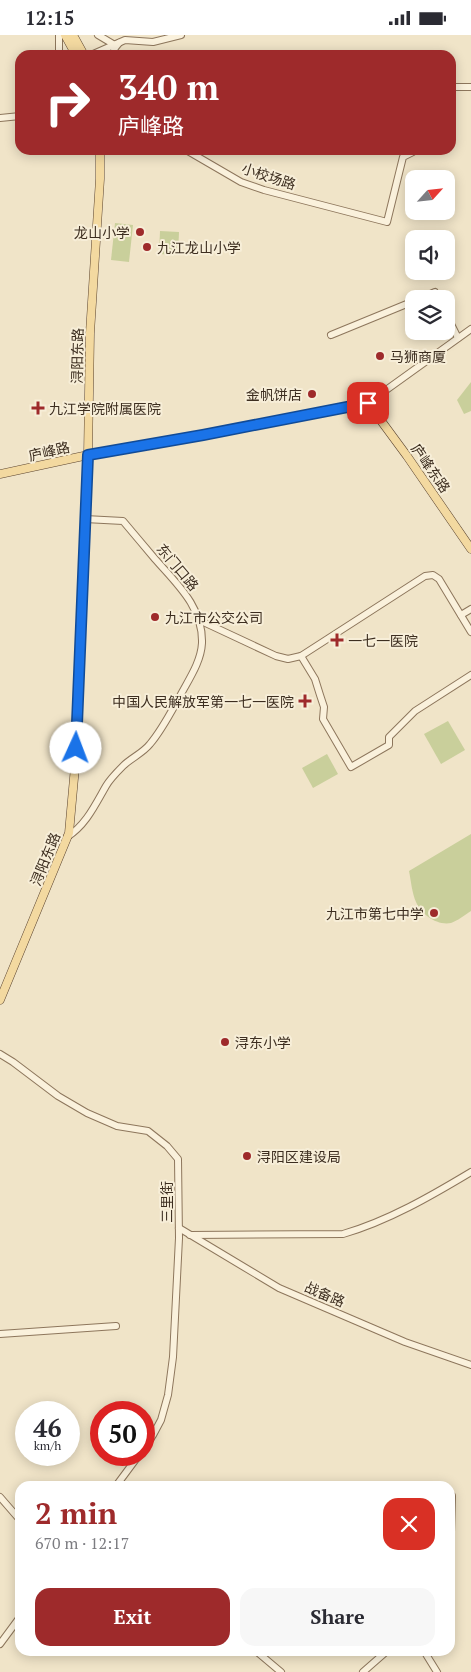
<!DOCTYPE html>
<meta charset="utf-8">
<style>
:root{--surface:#fff;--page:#f7f7f7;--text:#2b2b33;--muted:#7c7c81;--accent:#9e2a2b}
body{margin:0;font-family:"PT Serif","Noto Sans SC",serif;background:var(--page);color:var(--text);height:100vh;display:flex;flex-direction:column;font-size:19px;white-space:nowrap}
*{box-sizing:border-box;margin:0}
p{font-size:16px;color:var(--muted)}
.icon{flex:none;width:28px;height:28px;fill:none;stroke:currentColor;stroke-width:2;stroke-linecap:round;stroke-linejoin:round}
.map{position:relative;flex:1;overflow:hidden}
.drawer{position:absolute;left:15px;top:1446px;width:440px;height:175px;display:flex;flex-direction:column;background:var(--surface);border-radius:15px;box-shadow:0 2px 12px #0003}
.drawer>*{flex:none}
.top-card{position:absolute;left:15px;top:15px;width:441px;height:105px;border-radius:15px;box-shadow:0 2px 12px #0003;background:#9e2a2b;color:#fff;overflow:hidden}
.needle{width:32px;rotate:63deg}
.fabs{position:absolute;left:405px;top:135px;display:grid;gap:10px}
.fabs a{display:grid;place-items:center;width:50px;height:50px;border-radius:10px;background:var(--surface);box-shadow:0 2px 12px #0003;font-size:25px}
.speed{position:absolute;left:15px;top:1366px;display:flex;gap:10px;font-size:25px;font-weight:700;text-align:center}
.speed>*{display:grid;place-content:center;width:65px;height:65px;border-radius:50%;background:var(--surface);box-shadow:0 2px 12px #0003;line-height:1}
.speed small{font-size:12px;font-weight:400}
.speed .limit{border:8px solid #d22;background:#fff;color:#111}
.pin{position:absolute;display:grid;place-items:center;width:42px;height:42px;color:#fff;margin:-21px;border-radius:10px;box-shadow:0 2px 8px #0006}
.me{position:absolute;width:55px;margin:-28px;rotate:2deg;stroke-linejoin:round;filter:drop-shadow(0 0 4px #0008)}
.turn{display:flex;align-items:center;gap:18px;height:105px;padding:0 20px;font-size:22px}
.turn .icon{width:65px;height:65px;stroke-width:2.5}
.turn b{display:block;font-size:35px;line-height:42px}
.round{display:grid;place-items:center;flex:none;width:52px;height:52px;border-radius:15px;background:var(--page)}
.head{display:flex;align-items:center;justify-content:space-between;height:85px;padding:0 20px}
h1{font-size:30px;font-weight:700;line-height:38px;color:var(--accent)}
.action{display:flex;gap:10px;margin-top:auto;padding:10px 20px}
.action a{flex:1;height:58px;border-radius:15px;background:var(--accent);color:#fff;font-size:20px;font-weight:700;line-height:58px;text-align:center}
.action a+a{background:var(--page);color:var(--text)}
.status{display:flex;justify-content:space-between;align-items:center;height:35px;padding:0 25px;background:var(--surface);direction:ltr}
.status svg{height:14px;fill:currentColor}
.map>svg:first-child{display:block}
.green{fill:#c9cf9b}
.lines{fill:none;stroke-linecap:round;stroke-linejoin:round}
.minor-casing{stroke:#8d765c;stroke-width:8}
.major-casing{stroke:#5b4430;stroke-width:9}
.minor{stroke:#faf1dc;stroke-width:6}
.major{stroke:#f3d9a0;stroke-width:8}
.route-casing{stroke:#114b97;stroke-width:12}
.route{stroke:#1a73e8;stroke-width:9}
.poi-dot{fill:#9e2a2b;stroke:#f7eed8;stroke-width:2}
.labels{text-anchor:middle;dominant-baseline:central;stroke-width:4;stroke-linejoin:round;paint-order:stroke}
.street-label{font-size:14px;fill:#3d2e20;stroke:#f7eed8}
.poi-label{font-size:14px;fill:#3d2e20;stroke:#f7eed8;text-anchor:start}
</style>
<div class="status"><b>12:15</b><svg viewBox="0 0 49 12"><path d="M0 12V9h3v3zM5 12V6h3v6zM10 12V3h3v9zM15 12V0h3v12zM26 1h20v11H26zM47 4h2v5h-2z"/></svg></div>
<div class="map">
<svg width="471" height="1637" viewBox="0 0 471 1637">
<rect width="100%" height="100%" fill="#f0e4c8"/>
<g class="green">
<polygon points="115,188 133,190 129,227 111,225"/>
<polygon points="160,196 179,197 178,220 159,219"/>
<polygon points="471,347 471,376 464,379 457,365"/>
<polygon points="448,686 465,715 441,729 424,699"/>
<polygon points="327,719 338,739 313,753 302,733"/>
<path d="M471,799v77c-6,4 -14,10 -20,12 -14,3 -30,-9 -35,-21 -4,-9 -5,-21 -7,-31z"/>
</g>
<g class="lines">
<defs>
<g id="minor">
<polyline points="59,0 59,20"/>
<polyline points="98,0 113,9"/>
<polyline points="91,20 125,5 153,7 181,0"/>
<polyline points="112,20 115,13 119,8"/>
<polyline points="451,52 471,52"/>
<polyline points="0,83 20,81"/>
<polyline points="186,115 241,147 264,155 387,187 403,122 413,117 413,115"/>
<polyline points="419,264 435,257 438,264"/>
<polyline points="446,279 458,303"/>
<polyline points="331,300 414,266"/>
<polyline points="368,368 471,294"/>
<polyline points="461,580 471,574"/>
<polyline points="199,585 276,621 288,624 301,621 425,541 433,540 439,544 471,597"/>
<polyline points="301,621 315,644 320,660 324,672 323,684 351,732 389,710 389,702 415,676 471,640"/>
<path d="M67,802c19,-12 28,-32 39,-51 4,-7 11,-14 17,-20 8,-8 20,-13 27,-22 12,-14 21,-32 30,-48 9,-17 21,-34 22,-53 1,-36 -25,-59 -47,-84 -11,-13 -21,-25 -32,-38l-38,-2"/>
<polyline points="0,1019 13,1027 58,1061 87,1078 117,1091 148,1096 167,1111 178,1124 179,1203 173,1322 168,1360 161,1385 153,1400 144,1414"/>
<polyline points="179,1193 279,1253 405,1307 471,1330"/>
<path d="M190,1200l153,-1c45,-13 88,-38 128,-62"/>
<polyline points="0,1299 116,1291"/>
<polyline points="116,1451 139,1420"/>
<polyline points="0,1462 20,1485"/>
<polyline points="450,1533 452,1461"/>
<polyline points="0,1609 20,1582"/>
<polyline points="256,1616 281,1637"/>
<polyline points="424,1616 437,1637"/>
<polyline points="363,1637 387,1616"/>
</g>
<g id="major">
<polyline points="65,0 76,20"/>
<polyline points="73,0 84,20"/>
<polyline points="0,439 88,420 203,400 368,368 407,421 471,514"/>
<polyline points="0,965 69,798 75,732 88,420 90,298 100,144 100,115"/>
</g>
</defs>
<use href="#minor" class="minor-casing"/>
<use href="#major" class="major-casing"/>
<use href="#minor" class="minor"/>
<use href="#major" class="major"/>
</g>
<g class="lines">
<defs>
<polyline id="route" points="76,713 88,420 203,400 368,368"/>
</defs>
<use href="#route" class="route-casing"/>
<use href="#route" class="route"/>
</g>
<g class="poi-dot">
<circle cx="140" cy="197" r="5"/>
<circle cx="147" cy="212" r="5"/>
<circle cx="380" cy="321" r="5"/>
<circle cx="312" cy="359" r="5"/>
<path d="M35.5 365.5h5v5h5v5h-5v5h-5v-5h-5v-5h5z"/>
<circle cx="155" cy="582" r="5"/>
<path d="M334.5 597.5h5v5h5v5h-5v5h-5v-5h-5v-5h5z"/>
<path d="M302.5 658.5h5v5h5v5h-5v5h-5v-5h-5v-5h5z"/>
<circle cx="434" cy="878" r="5"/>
<circle cx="225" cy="1007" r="5"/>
<circle cx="247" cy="1121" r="5"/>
</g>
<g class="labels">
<g class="street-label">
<text transform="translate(269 141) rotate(18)">小校场路</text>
<text transform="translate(77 321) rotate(-89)">浔阳东路</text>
<text transform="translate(49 416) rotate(-13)">庐峰路</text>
<text transform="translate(431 433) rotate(55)">庐峰东路</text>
<text transform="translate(178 532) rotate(50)">东门口路</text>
<text transform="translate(45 824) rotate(-68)">浔阳东路</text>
<text transform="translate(166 1167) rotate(-90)">三里街</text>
<text transform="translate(325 1259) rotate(23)">战备路</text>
</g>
<g class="poi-label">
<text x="130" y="197" text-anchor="end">龙山小学</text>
<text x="157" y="212">九江龙山小学</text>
<text x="390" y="321">马狮商厦</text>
<text x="302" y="359" text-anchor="end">金帆饼店</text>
<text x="49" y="373">九江学院附属医院</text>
<text x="165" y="582">九江市公交公司</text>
<text x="348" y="605">一七一医院</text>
<text x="294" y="666" text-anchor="end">中国人民解放军第一七一医院</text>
<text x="424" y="878" text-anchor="end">九江市第七中学</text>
<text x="235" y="1007">浔东小学</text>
<text x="257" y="1121">浔阳区建设局</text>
</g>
</g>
</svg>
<div class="fabs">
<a><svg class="needle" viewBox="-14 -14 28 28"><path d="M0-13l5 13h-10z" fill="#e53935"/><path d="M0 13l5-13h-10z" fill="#7c7c81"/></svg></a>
<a><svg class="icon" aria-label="sound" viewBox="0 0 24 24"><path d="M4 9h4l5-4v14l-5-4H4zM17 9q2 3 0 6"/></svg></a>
<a><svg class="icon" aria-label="layers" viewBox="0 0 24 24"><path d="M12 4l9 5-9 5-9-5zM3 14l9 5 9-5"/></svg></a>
</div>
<div class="speed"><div>46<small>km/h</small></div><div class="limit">50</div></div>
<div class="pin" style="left:368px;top:368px;background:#d93025"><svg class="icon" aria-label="arrive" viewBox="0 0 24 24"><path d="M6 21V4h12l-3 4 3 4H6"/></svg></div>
<svg class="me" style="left:76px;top:713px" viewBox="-20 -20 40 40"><circle r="19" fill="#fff"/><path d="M0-13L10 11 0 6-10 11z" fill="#1a73e8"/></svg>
<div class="top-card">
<div class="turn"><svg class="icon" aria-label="right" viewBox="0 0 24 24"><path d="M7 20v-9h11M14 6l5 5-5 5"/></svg><div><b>340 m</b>庐峰路</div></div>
</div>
<section class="drawer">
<div class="head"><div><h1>2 min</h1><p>670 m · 12:17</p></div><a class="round" style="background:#d93025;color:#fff"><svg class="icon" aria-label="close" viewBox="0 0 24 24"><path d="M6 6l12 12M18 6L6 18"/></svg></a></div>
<div class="action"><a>Exit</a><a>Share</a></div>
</section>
</div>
